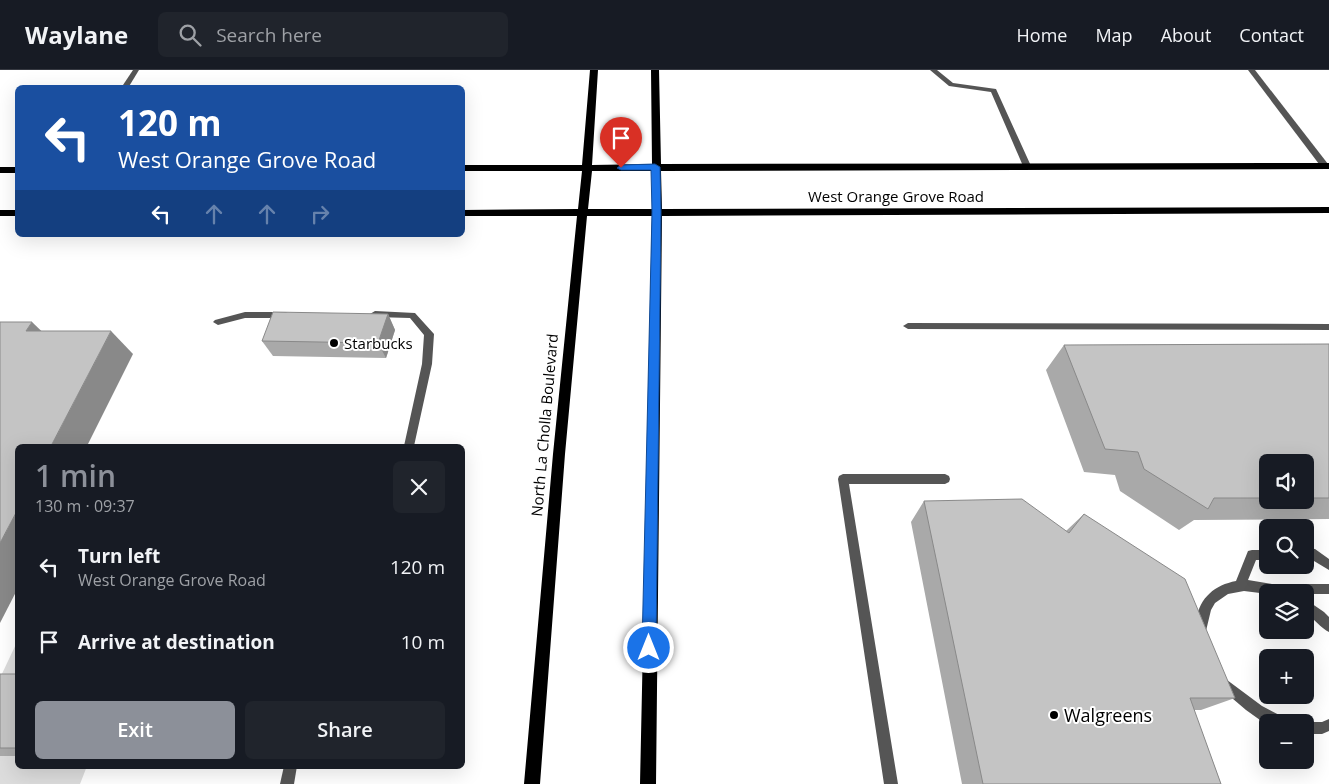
<!DOCTYPE html>
<meta charset="utf-8">
<style>
:root{--surface:#171b24;--page:#20242c;--text:#f1f3f6;--muted:#9ea1a6;--line:#363941;--accent:#8c9099}
body{margin:0;font-family:"Open Sans",sans-serif;background:var(--page);color:var(--text);height:100vh;display:flex;flex-direction:column;font-size:19px;white-space:nowrap}
*{box-sizing:border-box;margin:0}
p{font-size:16px;color:var(--muted)}
.icon{flex:none;width:28px;height:28px;fill:none;stroke:currentColor;stroke-width:2;stroke-linecap:round;stroke-linejoin:round}
.map{position:relative;flex:1;overflow:hidden}
.panel{position:absolute;left:15px;top:374px;width:450px;height:325px;display:flex;flex-direction:column;background:var(--surface);border-radius:8px;box-shadow:0 5px 20px #0002}
.panel>*{flex:none}
.hud{position:absolute;left:15px;top:15px;width:450px;height:152px;border-radius:8px;box-shadow:0 5px 20px #0002;background:#1a4fa0;color:#fff;overflow:hidden}
.buttons{position:absolute;left:1259px;top:384px;display:grid;gap:10px}
.buttons a{display:grid;place-items:center;width:55px;height:55px;border-radius:8px;background:var(--surface);box-shadow:0 5px 20px #0002;font-size:25px}
.pin{position:absolute;display:grid;place-items:center;width:42px;height:42px;color:#fff;margin:-51px -21px;border-radius:50% 50% 50% 0;rotate:-45deg;box-shadow:0 0 5px #0007}
.pin .icon{rotate:45deg}
.me{position:absolute;width:55px;margin:-28px;rotate:0deg;stroke-linejoin:round;filter:drop-shadow(0 0 4px #0008)}
.turn{display:flex;align-items:center;gap:18px;height:105px;padding:0 20px;font-size:22px}
.turn .icon{width:65px;height:65px;stroke-width:2.5}
.turn b{display:block;font-size:35px;line-height:42px}
.lanes{display:flex;align-items:center;height:48px;padding:0 20px;background:#0003;justify-content:center;gap:25px;direction:ltr}
.lanes .off{opacity:.35}
.round{display:grid;place-items:center;flex:none;width:52px;height:52px;border-radius:8px;background:var(--page)}
.headline{display:flex;align-items:center;justify-content:space-between;height:85px;padding:0 20px}
h1{font-size:30px;font-weight:600;line-height:38px;color:var(--accent)}
.primary-button{display:flex;gap:10px;margin-top:auto;padding:10px 20px}
.primary-button a{flex:1;height:58px;border-radius:8px;background:var(--accent);color:#fff;font-size:20px;font-weight:600;line-height:58px;text-align:center}
.primary-button a+a{background:var(--page);color:var(--text)}
ul{padding:0;list-style:none}
li{display:flex;align-items:center;gap:15px;height:75px;padding:0 20px}
li div{flex:1}
li b{display:block;font-size:19px}
li em{font-style:normal}
header{display:flex;align-items:center;gap:30px;box-sizing:border-box;height:70px;padding:0 25px;background:var(--surface);border-bottom:1px solid var(--line)}
header strong{font-size:24px}
nav{display:flex;gap:28px;margin-inline-start:auto;font-size:18px}
.search{width:350px;height:45px;background:var(--page);display:flex;align-items:center;gap:12px;box-sizing:border-box;padding:0 18px;border-radius:8px;color:var(--muted);font-size:19px}
.map>svg:first-child{display:block}
.green{fill:#dcdcdc}
.lines{fill:none;stroke-linecap:round;stroke-linejoin:round}
.service{fill:#555;fill-rule:evenodd}
.primary{fill:#000;fill-rule:evenodd}
.wall{fill:#a9a9a9;fill-rule:evenodd}
.shaded-wall{fill:#898989}
.building{fill:#c4c4c4;stroke:#898989}
.route{fill:#1a73e8;stroke:#114b97}
.poi-dot{fill:#000;stroke:#fff;stroke-width:2}
.labels{text-anchor:middle;dominant-baseline:central;stroke-width:4;stroke-linejoin:round;paint-order:stroke}
.street-label{font-size:15px;fill:#000;stroke:#fff}
.poi-label{font-size:15px;fill:#000;stroke:#fff;text-anchor:start}
.near-poi-label{font-size:18px;fill:#000;stroke:#fff;text-anchor:start}
</style>
<header>
<strong>Waylane</strong>
<div class="search"><svg class="icon" aria-label="search" viewBox="0 0 24 24"><circle cx="10" cy="10" r="6"/><path d="M15 15l6 6"/></svg>Search here</div>
<nav><a>Home</a><a>Map</a><a>About</a><a>Contact</a></nav>
</header>
<div class="map">
<svg width="1329" height="714" viewBox="0 0 1329 714">
<rect width="100%" height="100%" fill="#fff"/>
<polygon class="green" points="17,572 18,696 87,696 80,714 0,714 0,608"/>
<g class="lines">
<g class="service">
<polygon points="133,0 139,0 128,18 121,18"/>
<polygon points="930,0 937,0 953,13 996,19 1031,96 1030,98 1027,99 1023,96 991,22 949,16"/>
<polygon points="1248,0 1255,0 1328,94 1328,98 1322,98"/>
<polygon points="375,241 415,243 434,264 432,294 414,376 404,376 422,294 424,265 410,248 375,247 370,244"/>
<polygon points="245,242 286,242 291,245 286,248 245,248 218,255 213,252 215,250"/>
<polygon points="908,253 1329,254 1329,260 908,259 903,256"/>
<polygon points="843,404 945,404 949,406 950,409 949,412 945,414 849,414 898,714 884,714 838,409 839,406"/>
<polygon points="1305,478 1315,479 1329,489 1329,500 1309,488 1305,488"/>
<path d="M1252,480h16v10h-12l-8,20 24,4h57v10h-24v-2l-37,2 -24,-3 -16,3 -13,9 -4,7 -6,25 -4,2 -4,-2c-2,-5 -1,-10 -1,-15 4,-23 19,-35 40,-39l12,-30z"/>
<path d="M1305,529l19,13 5,5v15c-7,-3 -17,-15 -24,-20z"/>
<polygon points="1223,607 1262,636 1285,648 1287,652 1268,653 1260,650 1246,640 1219,617 1217,613 1219,609"/>
<polygon points="1329,649 1329,661 1322,664 1305,664 1305,652 1303,652 1322,652"/>
<polygon points="284,696 297,696 294,714 280,714"/>
</g>
<g class="primary">
<path d="M590,0h8l-6,95 60,-1 -1,-94h8l2,94 668,-1v6l-668,2 1,38 667,-2v6l-667,3 -6,568h-16l12,-568h-65l-22,238 -25,330h-16l29,-330 24,-238h-115v-6l116,-1 4,-38h-120v-6h120zM592,101h60v38h-64z"/>
<rect x="0" y="97" width="18" height="6"/>
<rect x="0" y="140" width="18" height="6"/>
</g>
</g>
<g class="wall">
<polygon points="388,244 395,260 386,288 273,286 262,271"/>
<path d="M1329,274v175l-135,1 -15,10 -59,-39 -5,-16 -31,-3 -38,-102 18,-25zM1268,392h37v38h-37z"/>
<polygon points="924,431 1066,461 1084,444 1235,628 1201,640 1194,640 1221,714 962,714 911,452"/>
<rect x="0" y="604" width="18" height="82"/>
</g>
<g class="shaded-wall">
<polygon points="388,244 395,260 386,288 378,273"/>
<polygon points="32,252 56,275 26,261"/>
<polygon points="111,261 133,284 87,376 51,376"/>
<polygon points="18,439 18,518 0,553 0,473"/>
</g>
<g class="building">
<polygon points="273,242 388,244 378,273 262,271"/>
<polygon points="0,252 32,252 26,261 111,261 51,376 18,376 18,439 0,473"/>
<polygon points="1329,274 1329,428 1305,428 1305,392 1268,392 1268,428 1214,428 1208,439 1144,399 1138,382 1105,379 1064,275"/>
<polygon points="1022,429 1069,463 1084,444 1185,509 1235,628 1190,628 1221,714 983,714 924,431"/>
<rect x="0" y="604" width="18" height="74"/>
</g>
<polygon class="route" points="655,94 660,97 661,142 656,578 654,583 649,585 644,583 642,578 652,142 651,100 621,100 617,98 621,95"/>
<g class="poi-dot">
<circle cx="334" cy="273" r="5"/>
<circle cx="1054" cy="645" r="5"/>
</g>
<g class="labels">
<g class="street-label">
<text x="896" y="126">West Orange Grove Road</text>
<text transform="translate(544 355) rotate(-85)">North La Cholla Boulevard</text>
</g>
<g class="poi-label">
<text x="344" y="273">Starbucks</text>
</g>
<g class="near-poi-label">
<text x="1064" y="645">Walgreens</text>
</g>
</g>
</svg>
<div class="buttons">
<a><svg class="icon" aria-label="sound" viewBox="0 0 24 24"><path d="M4 9h4l5-4v14l-5-4H4zM17 9q2 3 0 6"/></svg></a>
<a><svg class="icon" aria-label="search" viewBox="0 0 24 24"><circle cx="10" cy="10" r="6"/><path d="M15 15l6 6"/></svg></a>
<a><svg class="icon" aria-label="layers" viewBox="0 0 24 24"><path d="M12 4l9 5-9 5-9-5zM3 14l9 5 9-5"/></svg></a>
<a>+</a>
<a>−</a>
</div>
<div class="pin" style="left:621px;top:98px;background:#d93025"><svg class="icon" aria-label="arrive" viewBox="0 0 24 24"><path d="M6 21V4h12l-3 4 3 4H6"/></svg></div>
<svg class="me" style="left:649px;top:578px" viewBox="-20 -20 40 40"><circle r="17" fill="#1a73e8" stroke="#fff" stroke-width="3"/><path d="M0-11L8 9 0 5-8 9z" fill="#fff"/></svg>
<div class="hud">
<div class="turn"><svg class="icon" aria-label="left" viewBox="0 0 24 24"><path d="M17 20v-9H6M10 6l-5 5 5 5"/></svg><div><b>120 m</b>West Orange Grove Road</div></div>
<div class="lanes"><svg class="icon" aria-label="left" viewBox="0 0 24 24"><path d="M17 20v-9H6M10 6l-5 5 5 5"/></svg><svg class="icon off" aria-label="ahead" viewBox="0 0 24 24"><path d="M12 20V5M6 11l6-6 6 6"/></svg><svg class="icon off" aria-label="ahead" viewBox="0 0 24 24"><path d="M12 20V5M6 11l6-6 6 6"/></svg><svg class="icon off" aria-label="right" viewBox="0 0 24 24"><path d="M7 20v-9h11M14 6l5 5-5 5"/></svg></div>
</div>
<section class="panel">
<div class="headline"><div><h1>1 min</h1><p>130 m · 09:37</p></div><a class="round"><svg class="icon" aria-label="close" viewBox="0 0 24 24"><path d="M6 6l12 12M18 6L6 18"/></svg></a></div>
<ul>
<li><svg class="icon" aria-label="left" viewBox="0 0 24 24"><path d="M17 20v-9H6M10 6l-5 5 5 5"/></svg><div><b>Turn left</b><p>West Orange Grove Road</p></div><em>120 m</em></li>
<li><svg class="icon" aria-label="arrive" viewBox="0 0 24 24"><path d="M6 21V4h12l-3 4 3 4H6"/></svg><div><b>Arrive at destination</b></div><em>10 m</em></li>
</ul>
<div class="primary-button"><a>Exit</a><a>Share</a></div>
</section>
</div>
